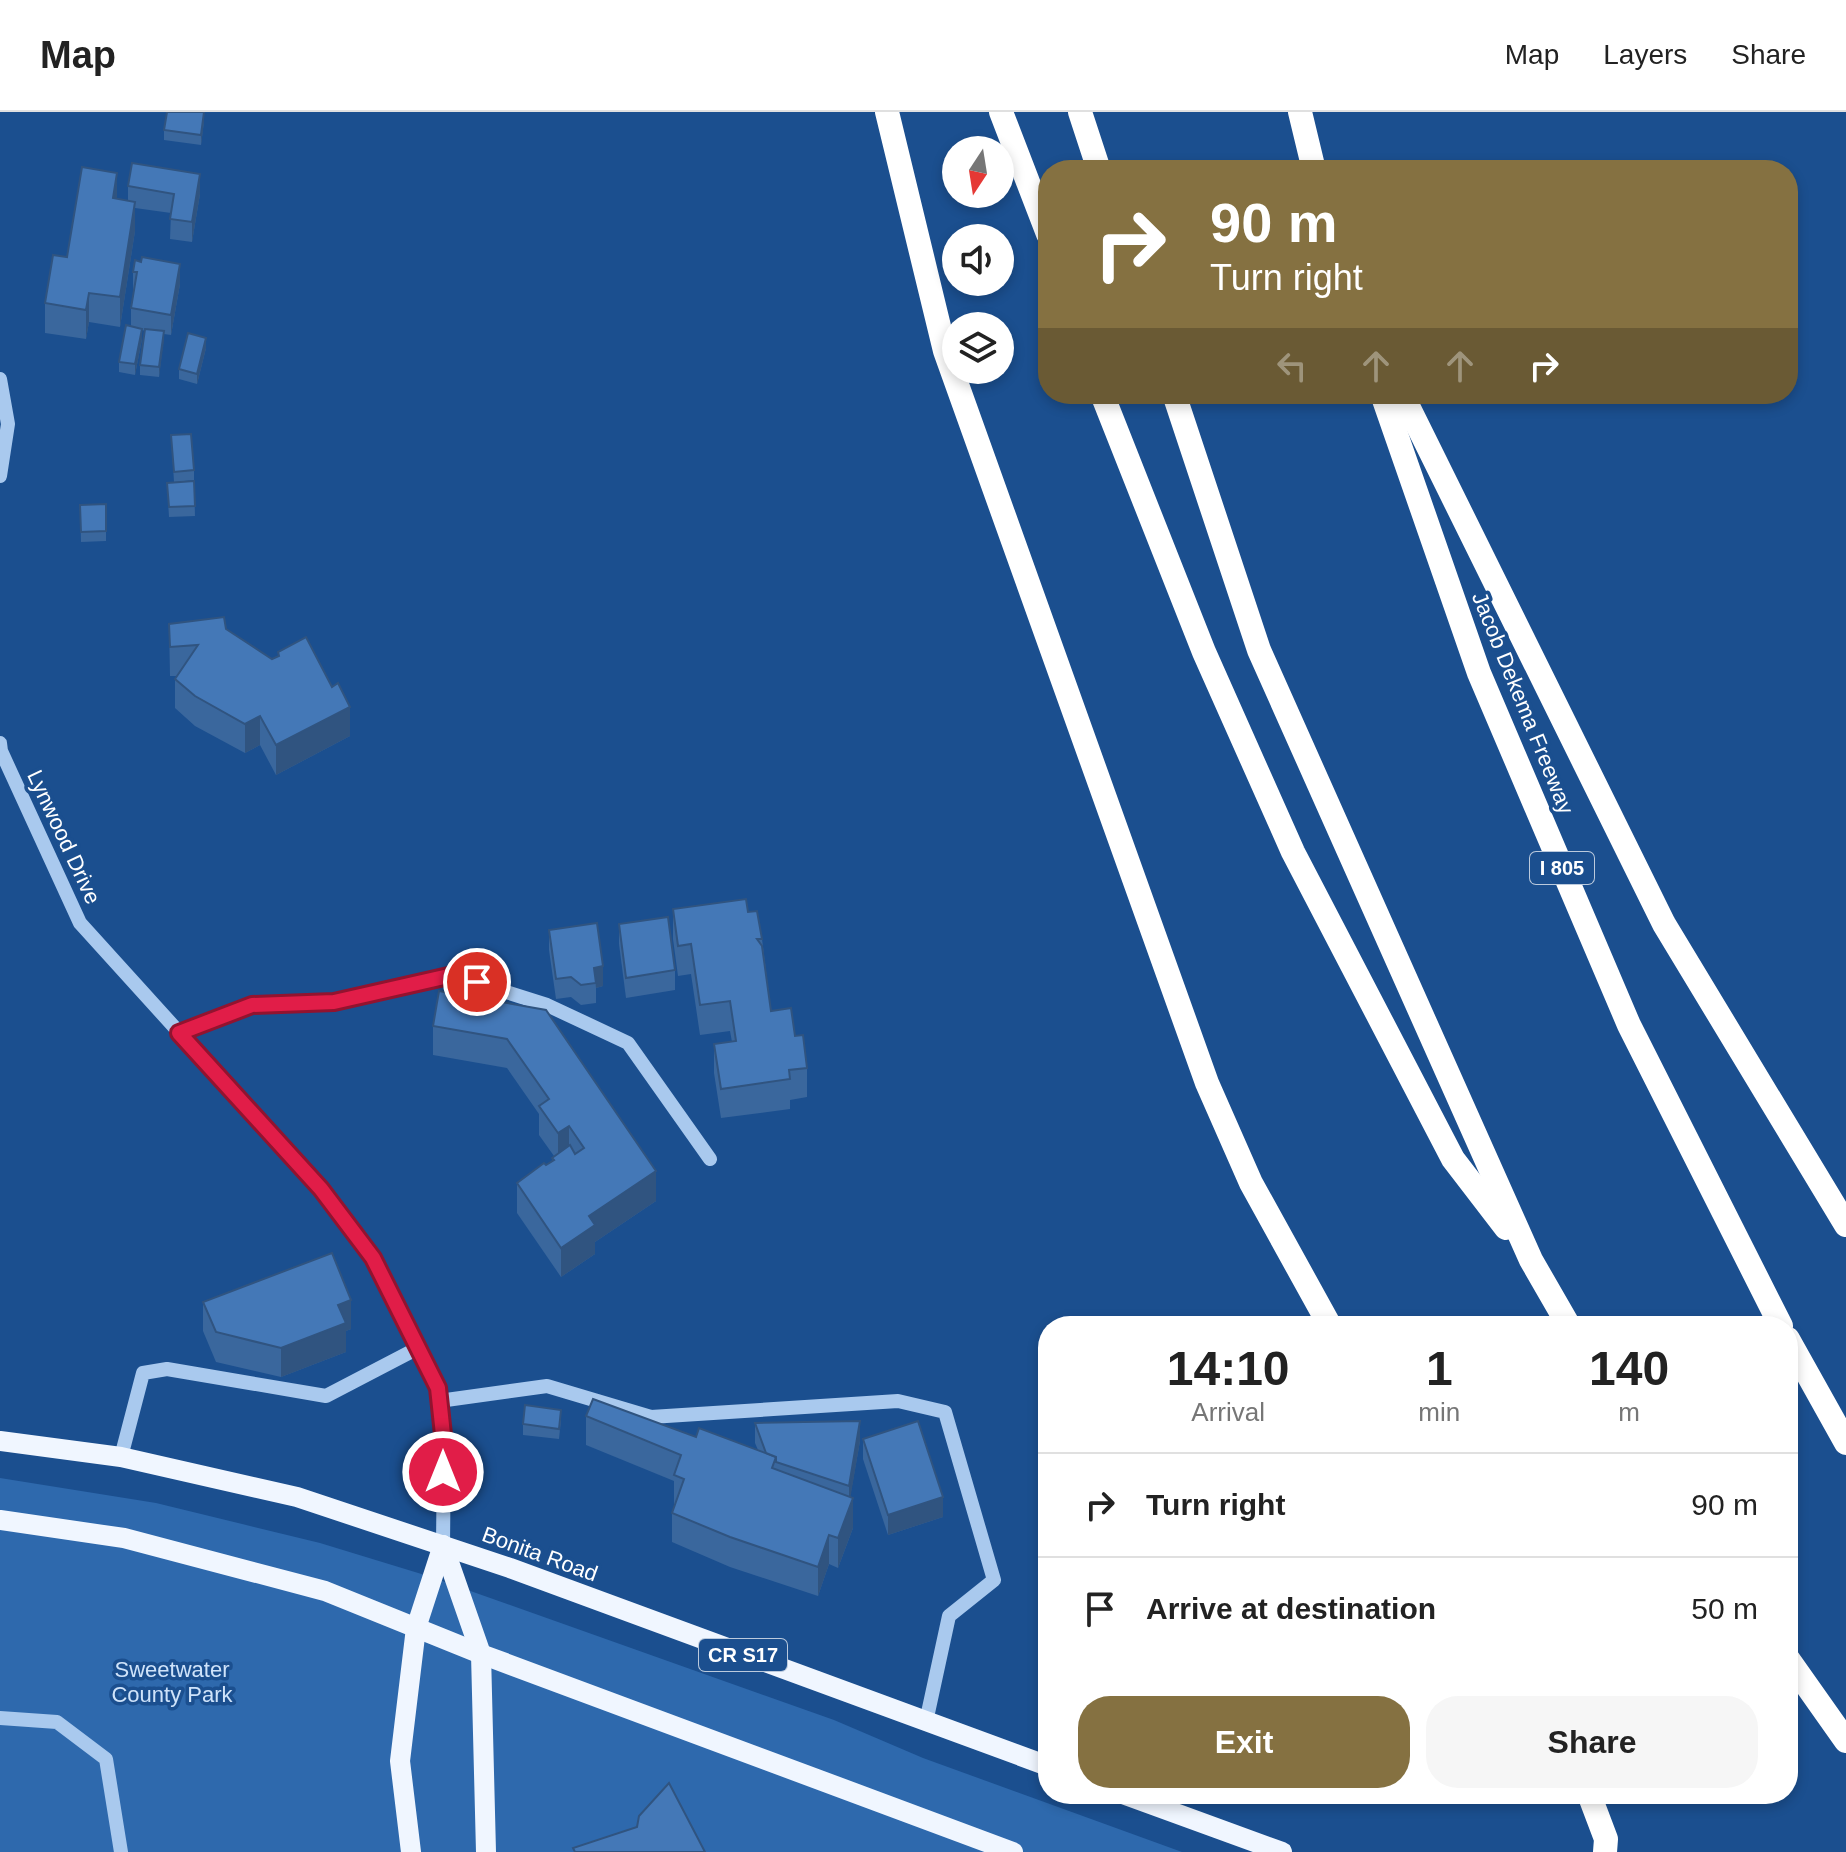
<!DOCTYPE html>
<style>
:root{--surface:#fff;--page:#f6f6f6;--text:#222;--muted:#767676;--line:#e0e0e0;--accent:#857141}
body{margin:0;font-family:Helvetica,sans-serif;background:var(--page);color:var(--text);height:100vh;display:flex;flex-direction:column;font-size:30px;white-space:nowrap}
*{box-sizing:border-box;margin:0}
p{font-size:26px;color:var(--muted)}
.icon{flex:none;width:44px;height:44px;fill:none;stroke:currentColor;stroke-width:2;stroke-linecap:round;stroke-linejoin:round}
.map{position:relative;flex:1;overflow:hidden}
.details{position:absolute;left:1038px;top:1204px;width:760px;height:488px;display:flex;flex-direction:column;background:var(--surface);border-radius:32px;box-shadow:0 4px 12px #0003}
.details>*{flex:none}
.hud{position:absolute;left:1038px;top:48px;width:760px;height:244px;border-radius:32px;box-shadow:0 4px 12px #0003;background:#857141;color:#fff;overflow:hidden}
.needle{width:52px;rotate:192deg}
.fabs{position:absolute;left:942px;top:24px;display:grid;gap:16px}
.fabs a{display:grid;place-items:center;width:72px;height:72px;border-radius:50%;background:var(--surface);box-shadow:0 4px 12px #0003;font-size:40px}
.pin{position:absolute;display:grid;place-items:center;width:68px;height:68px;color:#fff;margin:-34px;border:4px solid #fff;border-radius:50%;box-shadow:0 2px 8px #0007}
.me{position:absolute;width:88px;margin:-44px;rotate:0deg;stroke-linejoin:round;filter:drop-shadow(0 0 6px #0008)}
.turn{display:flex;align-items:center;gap:28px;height:168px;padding:0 40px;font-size:36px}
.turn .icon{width:104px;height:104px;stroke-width:2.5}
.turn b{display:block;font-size:56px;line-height:68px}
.lanes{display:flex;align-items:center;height:76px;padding:0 40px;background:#0003;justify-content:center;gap:40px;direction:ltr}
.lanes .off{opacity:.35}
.eta{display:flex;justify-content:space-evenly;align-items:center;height:136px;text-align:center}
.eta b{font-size:48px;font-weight:800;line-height:56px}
.cta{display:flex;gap:16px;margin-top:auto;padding:16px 40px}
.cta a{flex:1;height:92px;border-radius:32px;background:var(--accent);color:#fff;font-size:32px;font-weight:800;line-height:92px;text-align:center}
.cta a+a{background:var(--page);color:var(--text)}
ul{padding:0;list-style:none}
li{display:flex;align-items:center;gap:24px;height:104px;padding:0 40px;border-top:2px solid var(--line)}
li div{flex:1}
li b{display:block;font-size:30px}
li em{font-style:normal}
header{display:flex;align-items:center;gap:48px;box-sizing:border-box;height:112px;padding:0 40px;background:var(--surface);border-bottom:2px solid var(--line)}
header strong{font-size:38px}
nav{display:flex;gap:44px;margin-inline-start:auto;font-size:28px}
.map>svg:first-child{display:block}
.green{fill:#2e69ad}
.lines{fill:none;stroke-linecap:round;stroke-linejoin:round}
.minor{stroke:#a9c9ee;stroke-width:14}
.major{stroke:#f0f6ff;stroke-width:20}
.highway{stroke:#fff;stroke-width:24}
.wall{fill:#3a679d}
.shaded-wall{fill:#305480}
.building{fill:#4478b7;stroke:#305480;stroke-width:2}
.route-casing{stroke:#92132f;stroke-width:20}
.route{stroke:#e11d48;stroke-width:14}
.labels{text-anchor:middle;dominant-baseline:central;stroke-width:7;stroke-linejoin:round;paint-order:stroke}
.shield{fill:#1b4f8f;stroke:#bbcadd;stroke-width:2}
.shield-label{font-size:20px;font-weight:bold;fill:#fff}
.street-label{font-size:22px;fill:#fff;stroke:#1b4f8f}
.park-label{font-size:22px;fill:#cfe3fa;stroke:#1b4f8f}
</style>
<header>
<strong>Map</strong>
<nav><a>Map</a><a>Layers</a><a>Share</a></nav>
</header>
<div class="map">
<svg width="1846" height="1740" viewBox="0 0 1846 1740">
<rect width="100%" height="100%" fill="#1b4f8f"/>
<polygon class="green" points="0,1366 156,1391 320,1431 428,1464 834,1608 923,1646 1182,1740 0,1740"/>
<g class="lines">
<g class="minor">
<polyline points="0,267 8,312 0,364"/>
<polyline points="0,631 1,639 80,811 321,1077 373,1146 438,1276 444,1332 443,1433"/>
<polyline points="179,921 252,893 334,890 453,863 547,893 628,931 710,1047"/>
<polyline points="439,1289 547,1274 651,1305 898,1289 945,1300 994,1468 949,1504 926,1610"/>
<polyline points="121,1345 143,1261 167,1257 326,1284 420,1235"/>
<polyline points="0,1606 57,1610 106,1647 121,1740"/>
</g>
<g class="major">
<polyline points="0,1329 121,1345 297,1385 510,1456 1048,1654"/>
<polyline points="0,1408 124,1426 325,1479 481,1542 1013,1740"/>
<polyline points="443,1433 481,1542 486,1740"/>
<polyline points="1123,1682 1282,1740"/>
<polyline points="411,1740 400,1649 416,1516 443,1433"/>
</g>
<g class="highway">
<polyline points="887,0 945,239 1207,971 1251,1071 1330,1214"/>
<polyline points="1001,0 1048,122"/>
<polyline points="1080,0 1099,58"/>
<polyline points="1300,0 1314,58"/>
<polyline points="1102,282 1204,540 1293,740 1453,1047 1506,1116"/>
<polyline points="1174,282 1259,538 1531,1148 1569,1214"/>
<polyline points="1382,282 1479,561 1629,913 1781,1214"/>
<polyline points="1402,282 1664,812 1846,1113"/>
<polyline points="1788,1227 1846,1331"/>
<polyline points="1788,1547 1846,1629"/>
<polyline points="1589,1682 1606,1727 1605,1740"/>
</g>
</g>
<g class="wall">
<polygon points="204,9 201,33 164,28 164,18"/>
<polygon points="128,74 200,82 192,130 170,127 171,101 135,96 135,119 120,215 89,210 86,227 45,221 45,191 67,145 117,87 128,89"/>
<polygon points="135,148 180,172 171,223 164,222 159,265 140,263 140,253 145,219 142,218 142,227 135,263 119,260 119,250 131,214 131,196 134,180 133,180 133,160"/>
<polygon points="206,236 197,272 179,267 179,257"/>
<polygon points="171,323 194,358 194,368 174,370"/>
<polygon points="194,369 195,404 169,405 167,371"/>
<polygon points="106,392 106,429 81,430 80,393"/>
<polygon points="169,512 226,517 272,547 278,545 278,540 350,624 276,663 260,633 245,641 195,614 175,596 175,567 177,564 170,564"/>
<polygon points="673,797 748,800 762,827 771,899 795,924 807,956 807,985 790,988 790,997 721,1006 714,961 714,932 732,930 730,919 700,923 691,862 678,864 673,827"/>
<polygon points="619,812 675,858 675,878 626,886 619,832"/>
<polygon points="549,818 603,874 596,876 596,891 581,893 571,885 556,887 549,838"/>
<polygon points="546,898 656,1089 595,1130 595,1142 561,1165 517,1101 517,1071 552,1049 552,1046 554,1044 539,1023 539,1002 507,956 433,943 433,914"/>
<polygon points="203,1190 351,1217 346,1219 346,1240 281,1265 216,1250 203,1219"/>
<polygon points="586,1304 758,1338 755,1331 755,1311 860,1329 850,1385 853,1416 838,1456 829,1452 818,1484 730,1455 672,1430 672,1401 675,1393 674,1393 674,1369 586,1333"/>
<polygon points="561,1308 559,1327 523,1323 523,1312"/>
<polygon points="863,1327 943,1405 888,1423 863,1347"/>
</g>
<g class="shaded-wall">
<polygon points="204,0 204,9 201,33 201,23"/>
<polygon points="117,61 117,90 113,86"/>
<polygon points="200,62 200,82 192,130 192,110"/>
<polygon points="135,90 135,119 120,215 120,185"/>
<polygon points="180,152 180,172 171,223 171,203"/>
<polygon points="89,181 89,210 86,227 86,198"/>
<polygon points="142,217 142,227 135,263 135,252"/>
<polygon points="164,219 164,229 159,265 159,255"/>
<polygon points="206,226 206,236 197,272 197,262"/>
<polygon points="350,595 350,624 276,663 276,633"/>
<polygon points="260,604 260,633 245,641 245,612"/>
<polygon points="603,854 603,874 596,876 594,856"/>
<polygon points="569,1014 569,1043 558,1051 558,1021"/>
<polygon points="656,1059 656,1089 595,1130 595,1142 561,1165 561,1136 589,1104"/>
<polygon points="351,1188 351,1217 346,1219 346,1240 281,1265 281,1236 338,1193"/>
<polygon points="860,1309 860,1329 849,1394 849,1374"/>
<polygon points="943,1385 943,1405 888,1423 888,1403"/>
<polygon points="853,1386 853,1416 838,1456 838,1426"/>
<polygon points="829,1423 829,1452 818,1484 818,1455"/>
</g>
<g class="building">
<polygon points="167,0 204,0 201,23 164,18"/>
<polygon points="132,51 200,62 192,110 170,107 174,82 128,74"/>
<polygon points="82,55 117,61 113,86 135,90 120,185 89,181 86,198 45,191 53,143 67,145"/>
<polygon points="142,145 180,152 171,203 131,196 137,160 133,160 135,148 141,150"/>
<polygon points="126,213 142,217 135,252 119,250"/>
<polygon points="145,217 164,219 159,255 140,253"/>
<polygon points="188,221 206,226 197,262 179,257"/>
<polygon points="191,322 194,358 174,360 171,323"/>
<polygon points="194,369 195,394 169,395 167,371"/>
<polygon points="106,392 106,419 81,420 80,393"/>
<polygon points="224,505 226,517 272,547 279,544 278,540 306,525 332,575 338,571 350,595 276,633 260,604 245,612 195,584 175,567 198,533 170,535 169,512"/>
<polygon points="746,787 748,800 757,799 762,827 757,827 762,834 771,899 791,896 795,924 803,923 807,956 789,958 790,967 721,977 714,932 736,929 730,889 700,893 691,832 678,834 673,797"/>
<polygon points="668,805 675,858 626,866 619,812"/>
<polygon points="597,811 603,854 594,856 596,871 581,873 571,865 556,867 549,818"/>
<polygon points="439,879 546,898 656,1059 589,1104 595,1113 561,1136 517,1071 544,1051 546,1053 554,1048 552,1046 570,1033 575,1042 584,1036 569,1014 558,1021 539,994 549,987 507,927 433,914"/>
<polygon points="332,1141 351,1188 338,1193 346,1211 281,1236 216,1220 203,1190"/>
<polygon points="593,1287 696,1325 699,1316 776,1345 772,1356 853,1386 838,1426 829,1423 818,1455 730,1425 672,1401 684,1367 674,1363 681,1343 586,1304"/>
<polygon points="525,1293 561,1298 559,1317 523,1312"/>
<polygon points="860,1309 849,1374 776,1350 776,1345 766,1341 755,1311"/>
<polygon points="918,1309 943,1385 888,1403 863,1327"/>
<polygon points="669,1671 705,1740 575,1740 573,1736 637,1715 639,1704"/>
</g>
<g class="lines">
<defs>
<polyline id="route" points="443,1360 444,1332 438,1276 373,1146 321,1077 179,921 252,893 334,890 453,863 477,870"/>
</defs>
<use href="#route" class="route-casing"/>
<use href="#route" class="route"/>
</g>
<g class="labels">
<g class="shield">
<rect x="1530" y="740" width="64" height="32" rx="6"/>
<rect x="699" y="1527" width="88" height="32" rx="6"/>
</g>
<g class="shield-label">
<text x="1562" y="756">I 805</text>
<text x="743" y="1543">CR S17</text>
</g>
<g class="street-label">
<text transform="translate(1523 591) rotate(68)">Jacob Dekema Freeway</text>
<text transform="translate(64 725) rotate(65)">Lynwood Drive</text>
<text transform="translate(540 1442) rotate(20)">Bonita Road</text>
</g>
<g class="park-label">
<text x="172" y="1557">Sweetwater<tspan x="172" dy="25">County Park</tspan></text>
</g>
</g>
</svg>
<div class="fabs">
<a><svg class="needle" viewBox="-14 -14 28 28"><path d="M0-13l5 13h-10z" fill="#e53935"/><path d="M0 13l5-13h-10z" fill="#767676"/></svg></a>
<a><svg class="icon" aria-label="sound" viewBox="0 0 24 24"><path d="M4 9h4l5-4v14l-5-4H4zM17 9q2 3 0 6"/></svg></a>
<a><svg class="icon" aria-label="layers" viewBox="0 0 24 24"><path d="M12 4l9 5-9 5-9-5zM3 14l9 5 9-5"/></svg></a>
</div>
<div class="pin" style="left:477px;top:870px;background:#d93025"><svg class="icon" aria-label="arrive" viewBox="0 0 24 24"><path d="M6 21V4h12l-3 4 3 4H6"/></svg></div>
<svg class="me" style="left:443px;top:1360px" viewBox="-20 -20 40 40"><circle r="17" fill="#e11d48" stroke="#fff" stroke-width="3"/><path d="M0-11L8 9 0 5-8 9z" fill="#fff"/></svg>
<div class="hud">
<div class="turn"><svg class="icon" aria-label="right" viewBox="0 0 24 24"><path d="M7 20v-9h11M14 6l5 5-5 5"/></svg><div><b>90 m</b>Turn right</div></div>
<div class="lanes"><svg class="icon off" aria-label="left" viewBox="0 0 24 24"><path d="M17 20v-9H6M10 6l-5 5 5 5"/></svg><svg class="icon off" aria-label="ahead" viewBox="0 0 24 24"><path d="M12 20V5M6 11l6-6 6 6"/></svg><svg class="icon off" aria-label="ahead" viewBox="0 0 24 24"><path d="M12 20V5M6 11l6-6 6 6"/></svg><svg class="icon" aria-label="right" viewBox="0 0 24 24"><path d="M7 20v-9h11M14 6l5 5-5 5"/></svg></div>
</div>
<section class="details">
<div class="eta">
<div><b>14:10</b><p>Arrival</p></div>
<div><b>1</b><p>min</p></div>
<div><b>140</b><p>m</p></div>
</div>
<ul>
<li><svg class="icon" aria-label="right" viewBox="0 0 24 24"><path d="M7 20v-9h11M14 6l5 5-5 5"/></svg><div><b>Turn right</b></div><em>90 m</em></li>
<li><svg class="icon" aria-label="arrive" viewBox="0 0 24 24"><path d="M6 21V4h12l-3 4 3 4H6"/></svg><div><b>Arrive at destination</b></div><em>50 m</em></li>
</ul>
<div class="cta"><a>Exit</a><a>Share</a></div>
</section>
</div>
